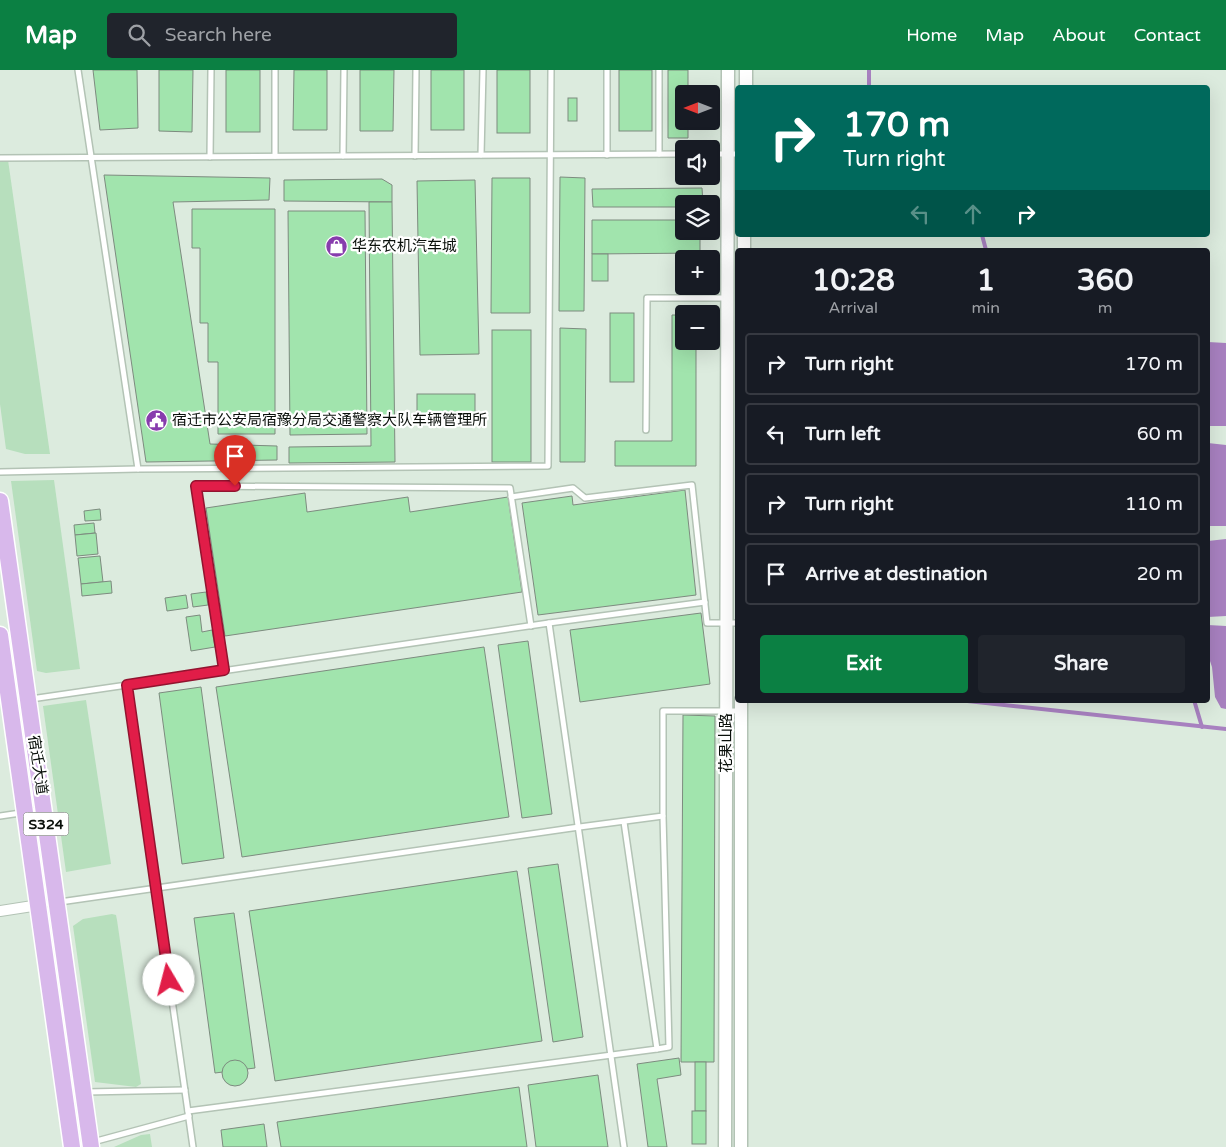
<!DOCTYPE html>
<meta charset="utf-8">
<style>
:root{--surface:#171b24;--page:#20242c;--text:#f1f3f6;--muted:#9ea1a6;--line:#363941;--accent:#0b8043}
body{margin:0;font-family:"Varela Round","Noto Sans SC",sans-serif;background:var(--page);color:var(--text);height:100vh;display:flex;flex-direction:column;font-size:19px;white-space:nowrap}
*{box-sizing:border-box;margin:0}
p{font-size:16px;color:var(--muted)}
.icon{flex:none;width:28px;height:28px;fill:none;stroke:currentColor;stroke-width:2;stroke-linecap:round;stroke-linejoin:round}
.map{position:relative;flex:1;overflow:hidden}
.side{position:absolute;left:735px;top:178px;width:475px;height:455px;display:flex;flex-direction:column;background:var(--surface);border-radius:5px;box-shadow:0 5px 20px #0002}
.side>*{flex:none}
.hud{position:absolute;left:735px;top:15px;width:475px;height:152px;border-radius:5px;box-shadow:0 5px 20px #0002;background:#00695c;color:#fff;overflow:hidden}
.needle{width:32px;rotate:270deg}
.tools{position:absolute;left:675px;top:15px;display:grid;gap:10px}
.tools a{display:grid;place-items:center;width:45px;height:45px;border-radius:5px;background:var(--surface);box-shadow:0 5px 20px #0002;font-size:25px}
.pin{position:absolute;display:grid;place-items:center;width:42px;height:42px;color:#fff;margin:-51px -21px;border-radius:50% 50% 50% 0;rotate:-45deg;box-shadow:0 0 5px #0007}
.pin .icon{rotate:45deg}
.me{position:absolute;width:55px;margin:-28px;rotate:352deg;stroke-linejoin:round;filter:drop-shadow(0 0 4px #0008)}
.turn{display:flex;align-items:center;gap:18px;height:105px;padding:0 25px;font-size:22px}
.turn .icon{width:65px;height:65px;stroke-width:2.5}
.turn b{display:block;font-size:35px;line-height:42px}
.lanes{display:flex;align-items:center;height:48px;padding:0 25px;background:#0003;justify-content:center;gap:25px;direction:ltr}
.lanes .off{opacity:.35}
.eta{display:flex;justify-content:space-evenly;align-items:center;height:85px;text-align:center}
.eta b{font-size:30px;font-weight:700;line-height:35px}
.action{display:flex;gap:10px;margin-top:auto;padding:10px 25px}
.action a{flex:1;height:58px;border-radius:5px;background:var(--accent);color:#fff;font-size:20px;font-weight:700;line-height:58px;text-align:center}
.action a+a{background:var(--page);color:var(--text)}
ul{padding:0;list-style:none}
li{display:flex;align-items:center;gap:15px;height:62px;margin:0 10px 8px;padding:0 15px;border:2px solid var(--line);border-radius:5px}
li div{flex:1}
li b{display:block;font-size:19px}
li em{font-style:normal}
header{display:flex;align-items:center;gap:30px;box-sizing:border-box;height:70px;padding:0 25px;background:var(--accent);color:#fff}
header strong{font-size:24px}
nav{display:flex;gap:28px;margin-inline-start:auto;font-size:18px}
.search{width:350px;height:45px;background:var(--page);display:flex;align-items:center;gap:12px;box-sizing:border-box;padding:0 18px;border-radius:5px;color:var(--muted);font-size:19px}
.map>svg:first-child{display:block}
.green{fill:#b7dfbd}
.water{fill:#a881c0}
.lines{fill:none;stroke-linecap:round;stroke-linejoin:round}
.stream{stroke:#a881c0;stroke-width:4}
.building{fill:#a1e4ad;stroke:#7d8b7f}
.service-casing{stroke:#b3c3b5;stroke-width:8}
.minor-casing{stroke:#b3c3b5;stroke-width:12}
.tertiary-casing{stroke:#b3c3b5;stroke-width:15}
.primary-casing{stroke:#fff;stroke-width:19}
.service{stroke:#fff;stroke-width:5}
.minor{stroke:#fff;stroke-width:10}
.tertiary{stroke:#fff;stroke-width:12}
.primary{stroke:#d8b8eb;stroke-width:16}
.route-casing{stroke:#92132f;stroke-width:12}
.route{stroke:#e11d48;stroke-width:9}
.labels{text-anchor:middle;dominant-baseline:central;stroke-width:4.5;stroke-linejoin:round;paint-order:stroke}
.shield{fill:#fff;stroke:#545854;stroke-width:1}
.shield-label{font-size:14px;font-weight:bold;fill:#0a100b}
.poi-label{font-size:15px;fill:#0a100b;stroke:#fff;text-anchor:start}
.street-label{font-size:15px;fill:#0a100b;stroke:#fff}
</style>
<header>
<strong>Map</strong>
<div class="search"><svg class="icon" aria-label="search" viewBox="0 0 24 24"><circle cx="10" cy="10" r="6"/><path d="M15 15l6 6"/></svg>Search here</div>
<nav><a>Home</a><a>Map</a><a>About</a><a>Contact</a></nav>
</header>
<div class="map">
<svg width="1226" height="1077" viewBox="0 0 1226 1077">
<rect width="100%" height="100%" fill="#dcebde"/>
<g class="green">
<polygon points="8,90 50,384 25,384 6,379 0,334 0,91"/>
<polygon points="54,410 80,599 46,603 37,601 11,411"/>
<polygon points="86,630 111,794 66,802 43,636"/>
<polygon points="112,844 116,845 117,850 141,1014 136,1017 95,1012 73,856 83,849"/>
<polygon points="150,1064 152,1077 114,1077 141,1065"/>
</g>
<g class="water">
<polygon points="1208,272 1226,273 1226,356 1208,356"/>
<polygon points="1208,373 1226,375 1226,456 1208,456"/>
<polygon points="1226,469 1226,546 1208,547 1208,471"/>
<polygon points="1208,555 1226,556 1226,639 1221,638 1215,627 1212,597 1208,585"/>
</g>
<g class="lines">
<g class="stream">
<polyline points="869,0 869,18"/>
<polyline points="982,165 986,180"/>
<polyline points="958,630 1226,659"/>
<polyline points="1194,630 1202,657"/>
</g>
</g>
<g class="building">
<polygon points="93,0 137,0 138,58 100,60"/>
<polygon points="159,0 193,0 192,62 159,61"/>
<rect x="226" y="0" width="34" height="62"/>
<polygon points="294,0 327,0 327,60 293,60"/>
<polygon points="360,0 394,0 393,61 360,61"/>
<rect x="431" y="0" width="33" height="60"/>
<rect x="497" y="0" width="33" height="63"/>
<rect x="619" y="0" width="33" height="61"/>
<polygon points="668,0 688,0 688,24 684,24 684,51 688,51 688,68 668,68"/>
<rect x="568" y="28" width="9" height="23"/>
<polygon points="104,105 270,108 269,130 173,132 210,374 277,376 277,390 146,392"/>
<polygon points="560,107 585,108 584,241 559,241"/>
<polygon points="492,108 530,108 530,243 491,243"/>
<polygon points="382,109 392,115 392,132 284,131 284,110"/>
<polygon points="475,110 479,284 420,285 417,111"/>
<polygon points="702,118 703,134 684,134 684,137 593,137 592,119"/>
<polygon points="369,132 392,132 395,392 289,393 289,377 371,376"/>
<polygon points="192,139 275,139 275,364 218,364 218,292 208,292 208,253 200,253 200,178 192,178"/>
<polygon points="288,141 365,141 367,364 290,365"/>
<polygon points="592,150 684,150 684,161 700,161 700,183 592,184"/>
<rect x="592" y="184" width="16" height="27"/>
<rect x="610" y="243" width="24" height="69"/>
<polygon points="672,245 684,245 684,271 696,271 696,396 615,396 615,371 672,371"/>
<polygon points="560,258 586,259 585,392 560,392"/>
<rect x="492" y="260" width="39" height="132"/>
<rect x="417" y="324" width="58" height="22"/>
<polygon points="685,420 696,525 538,545 522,433 572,426 573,435"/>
<polygon points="305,423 307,442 408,427 410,442 508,427 522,522 225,566 206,438"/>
<polygon points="100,439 101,450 85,451 84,441"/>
<polygon points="94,453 95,463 75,465 74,455"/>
<polygon points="96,463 98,484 77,486 75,465"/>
<polygon points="100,486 103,512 81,514 78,488"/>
<polygon points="111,511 112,523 82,526 81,514"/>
<polygon points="206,522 208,535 193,537 191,524"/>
<polygon points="186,525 188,538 167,541 165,528"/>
<polygon points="701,543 710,614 580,632 570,560"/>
<polygon points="200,545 202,562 212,560 215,577 191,581 186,547"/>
<polygon points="528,571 552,744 522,748 498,575"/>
<polygon points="484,577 509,747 242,787 216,617"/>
<polygon points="201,617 224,788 182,794 159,623"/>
<polygon points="683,645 715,646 714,992 681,992"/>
<polygon points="558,794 583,967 553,972 528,798"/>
<polygon points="517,801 542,971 275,1011 249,841"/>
<polygon points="234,843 255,998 215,1003 194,848"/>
<polygon points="679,988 681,1005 657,1009 667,1077 648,1077 637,994"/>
<circle cx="235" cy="1003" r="13"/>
<rect x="695" y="992" width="11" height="49"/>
<polygon points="598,1005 608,1077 536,1077 528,1015"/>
<polygon points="519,1017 527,1077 281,1077 277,1052"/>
<rect x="692" y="1041" width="14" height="33"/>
<polygon points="264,1054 267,1077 223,1077 221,1060"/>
</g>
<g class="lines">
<defs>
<g id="service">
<polyline points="78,0 138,399 548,396 551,0"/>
<polyline points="275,0 275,86"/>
<polyline points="659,84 659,0"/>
<polyline points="711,84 738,84"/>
<polyline points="481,85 483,0"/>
<polyline points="607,85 607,0"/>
<polyline points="343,86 344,0"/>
<polyline points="415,86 416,0"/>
<polyline points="210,87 211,0"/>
<polyline points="0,88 684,84"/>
<polyline points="646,360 647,228 726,228"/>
<polyline points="0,402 138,399"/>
<polyline points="511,427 573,418 585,428 692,415 707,553 738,553"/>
<polyline points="549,553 705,532"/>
<polyline points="224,600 196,416 510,418 531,556"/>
<polyline points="31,629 127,615"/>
<polyline points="0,746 41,740"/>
<polyline points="39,835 572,758 663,746 663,641 741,641"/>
<polyline points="657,979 669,977 663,746"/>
<polyline points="86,1022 185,1020"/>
<polyline points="188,1041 657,979 624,752"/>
<polyline points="93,1072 189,1046"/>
<polyline points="193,1077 127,615 549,553 624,1077"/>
</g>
<polyline id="minor" points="0,841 39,835"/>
<g id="tertiary">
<polyline points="746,18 746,0"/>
<polyline points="744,180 744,165"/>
<polyline points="741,630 741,1077"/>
<polyline points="725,1077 728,0"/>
</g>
<g id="primary">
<polyline points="0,431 91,1077"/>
<polyline points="0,565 72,1077"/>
</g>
</defs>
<use href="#service" class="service-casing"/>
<use href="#minor" class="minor-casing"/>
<use href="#tertiary" class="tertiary-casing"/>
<use href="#primary" class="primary-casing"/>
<use href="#service" class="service"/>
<use href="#minor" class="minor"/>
<use href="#tertiary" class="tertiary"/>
<use href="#primary" class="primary"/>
</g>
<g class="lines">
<defs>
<polyline id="route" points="169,910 127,615 224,600 196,416 235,416"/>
</defs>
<use href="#route" class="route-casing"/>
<use href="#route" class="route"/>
</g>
<defs>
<symbol id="shop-disc" viewBox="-11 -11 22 22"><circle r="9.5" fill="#873cad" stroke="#fff"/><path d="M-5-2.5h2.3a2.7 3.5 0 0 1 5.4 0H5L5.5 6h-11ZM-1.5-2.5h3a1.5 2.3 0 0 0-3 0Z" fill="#fff"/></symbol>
<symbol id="civic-disc" viewBox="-11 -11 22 22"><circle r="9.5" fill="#873cad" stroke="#fff"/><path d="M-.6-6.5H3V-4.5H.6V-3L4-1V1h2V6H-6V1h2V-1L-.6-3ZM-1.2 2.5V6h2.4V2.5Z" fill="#fff"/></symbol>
</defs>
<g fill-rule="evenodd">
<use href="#shop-disc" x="324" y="164" width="25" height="25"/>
<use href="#civic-disc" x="144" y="338" width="25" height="25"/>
</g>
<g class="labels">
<rect class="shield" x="23.5" y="742.5" width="45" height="23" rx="4"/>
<g class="shield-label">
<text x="46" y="754">S324</text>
</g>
<g class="poi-label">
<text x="352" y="176">华东农机汽车城</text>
<text x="172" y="350">宿迁市公安局宿豫分局交通警察大队车辆管理所</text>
</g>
<g class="street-label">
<text transform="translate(726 673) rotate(-90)">花果山路</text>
<text transform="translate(38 695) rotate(82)">宿迁大道</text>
</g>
</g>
</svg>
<div class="tools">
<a><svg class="needle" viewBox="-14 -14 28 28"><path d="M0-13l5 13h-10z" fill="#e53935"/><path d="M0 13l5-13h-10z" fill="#9ea1a6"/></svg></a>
<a><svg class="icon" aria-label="sound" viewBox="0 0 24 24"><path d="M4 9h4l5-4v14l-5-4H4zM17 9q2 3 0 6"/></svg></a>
<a><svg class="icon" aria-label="layers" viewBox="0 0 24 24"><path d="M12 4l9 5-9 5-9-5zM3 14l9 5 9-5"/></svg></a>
<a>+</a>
<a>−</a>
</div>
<div class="pin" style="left:235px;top:416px;background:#d93025"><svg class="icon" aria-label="arrive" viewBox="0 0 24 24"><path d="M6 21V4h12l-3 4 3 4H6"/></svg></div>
<svg class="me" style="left:169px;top:910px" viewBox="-20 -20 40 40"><circle r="19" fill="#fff"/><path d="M0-13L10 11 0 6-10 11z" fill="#e11d48"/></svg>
<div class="hud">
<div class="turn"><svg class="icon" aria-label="right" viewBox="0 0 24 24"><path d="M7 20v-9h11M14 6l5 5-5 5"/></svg><div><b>170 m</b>Turn right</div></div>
<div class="lanes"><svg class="icon off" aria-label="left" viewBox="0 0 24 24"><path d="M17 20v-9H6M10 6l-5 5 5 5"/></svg><svg class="icon off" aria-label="ahead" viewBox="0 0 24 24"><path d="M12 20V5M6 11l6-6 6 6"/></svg><svg class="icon" aria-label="right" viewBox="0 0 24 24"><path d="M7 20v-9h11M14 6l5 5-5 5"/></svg></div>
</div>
<section class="side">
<div class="eta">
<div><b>10:28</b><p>Arrival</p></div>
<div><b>1</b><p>min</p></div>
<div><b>360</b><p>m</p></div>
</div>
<ul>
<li><svg class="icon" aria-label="right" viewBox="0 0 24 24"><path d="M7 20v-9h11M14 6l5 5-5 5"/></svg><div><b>Turn right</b></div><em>170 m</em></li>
<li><svg class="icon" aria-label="left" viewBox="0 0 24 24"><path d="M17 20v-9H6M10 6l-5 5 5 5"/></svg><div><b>Turn left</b></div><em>60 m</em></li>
<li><svg class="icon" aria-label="right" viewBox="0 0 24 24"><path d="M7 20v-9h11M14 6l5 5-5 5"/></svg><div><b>Turn right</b></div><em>110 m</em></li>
<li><svg class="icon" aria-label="arrive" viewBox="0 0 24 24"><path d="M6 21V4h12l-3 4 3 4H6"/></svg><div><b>Arrive at destination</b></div><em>20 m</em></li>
</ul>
<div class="action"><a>Exit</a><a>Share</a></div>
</section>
</div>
